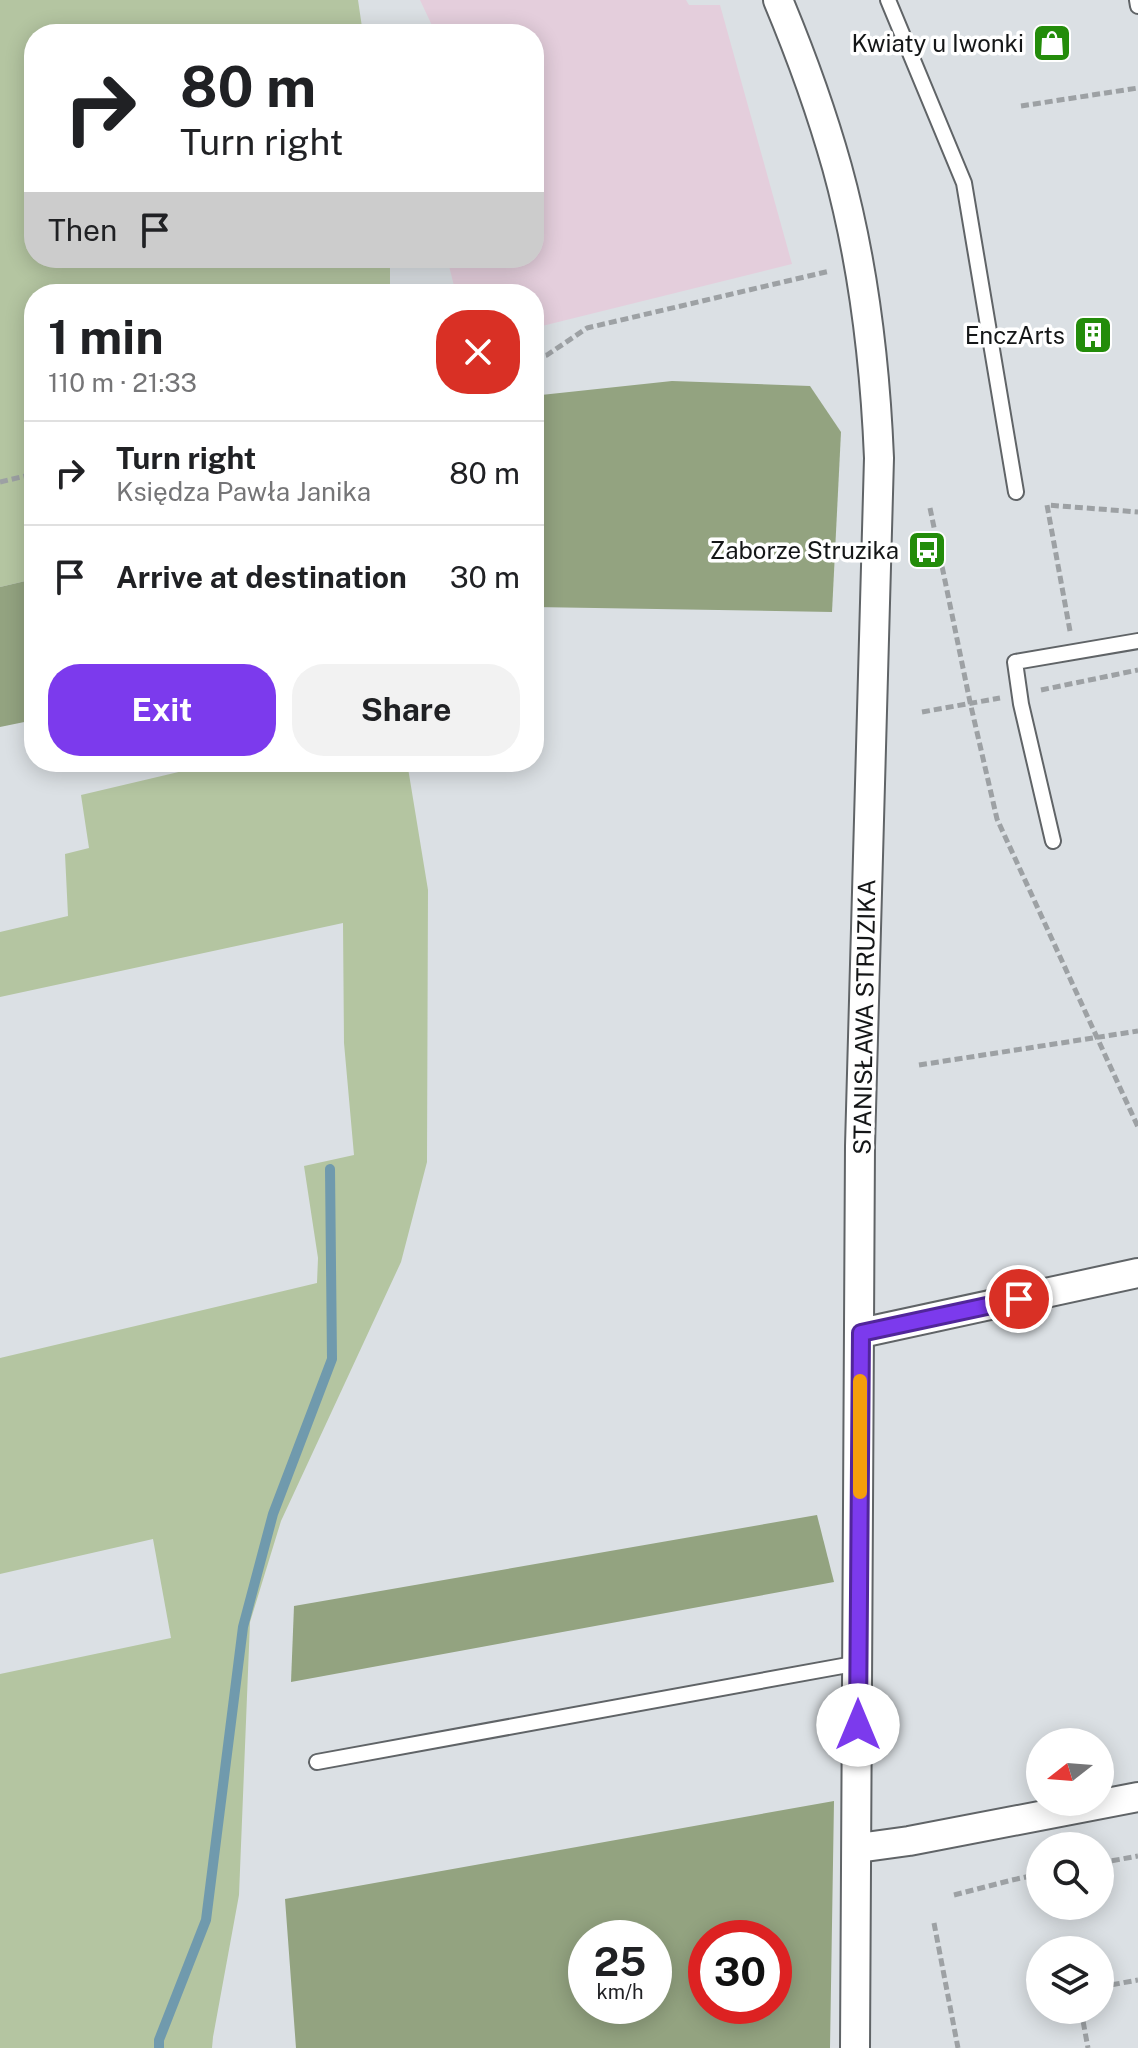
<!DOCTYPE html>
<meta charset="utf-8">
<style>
:root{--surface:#fff;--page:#f2f2f2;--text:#202124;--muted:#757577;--line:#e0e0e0;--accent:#7c3aed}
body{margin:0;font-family:"Public Sans",sans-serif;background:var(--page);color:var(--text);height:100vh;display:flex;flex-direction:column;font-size:30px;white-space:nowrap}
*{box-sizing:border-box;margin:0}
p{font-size:26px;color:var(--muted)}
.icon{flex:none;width:44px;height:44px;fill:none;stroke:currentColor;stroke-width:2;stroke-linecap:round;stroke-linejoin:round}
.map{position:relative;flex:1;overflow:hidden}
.panel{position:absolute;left:24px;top:284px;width:520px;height:488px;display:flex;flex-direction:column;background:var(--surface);border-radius:32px;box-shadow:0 4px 20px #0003}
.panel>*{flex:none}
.hud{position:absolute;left:24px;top:24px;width:520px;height:244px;border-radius:32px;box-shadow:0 4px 20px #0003;background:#fff;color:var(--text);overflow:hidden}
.needle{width:52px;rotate:253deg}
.buttons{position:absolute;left:1026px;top:1728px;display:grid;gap:16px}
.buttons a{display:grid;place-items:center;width:88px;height:88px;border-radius:50%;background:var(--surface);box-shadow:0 4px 20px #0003;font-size:40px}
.speed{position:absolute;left:568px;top:1920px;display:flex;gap:16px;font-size:40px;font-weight:700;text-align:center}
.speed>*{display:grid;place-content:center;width:104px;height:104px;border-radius:50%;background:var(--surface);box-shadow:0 4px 20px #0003;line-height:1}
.speed small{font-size:20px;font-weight:400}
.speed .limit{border:12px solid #d22;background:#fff;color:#111}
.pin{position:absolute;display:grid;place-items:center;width:68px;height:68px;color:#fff;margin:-34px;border:4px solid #fff;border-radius:50%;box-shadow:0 2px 8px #0007}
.me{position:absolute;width:88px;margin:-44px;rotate:0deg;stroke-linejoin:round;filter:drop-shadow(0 0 6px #0008)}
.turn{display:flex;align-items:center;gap:28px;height:168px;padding:0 24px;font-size:36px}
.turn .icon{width:104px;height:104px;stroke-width:2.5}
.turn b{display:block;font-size:56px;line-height:68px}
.then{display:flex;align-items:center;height:76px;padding:0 24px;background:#0003;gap:16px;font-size:30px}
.round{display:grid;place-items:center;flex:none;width:84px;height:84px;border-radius:32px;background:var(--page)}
.overview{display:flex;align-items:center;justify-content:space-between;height:136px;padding:0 24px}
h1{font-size:48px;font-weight:700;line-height:60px}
.primary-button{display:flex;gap:16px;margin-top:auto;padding:16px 24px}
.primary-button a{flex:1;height:92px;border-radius:32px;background:var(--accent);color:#fff;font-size:32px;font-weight:700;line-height:92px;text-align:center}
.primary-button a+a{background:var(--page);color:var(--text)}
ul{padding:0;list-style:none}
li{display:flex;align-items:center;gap:24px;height:104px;padding:0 24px;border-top:2px solid var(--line)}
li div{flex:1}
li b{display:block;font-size:30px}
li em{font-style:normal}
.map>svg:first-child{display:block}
.industrial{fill:#e4cedc}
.green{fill:#b4c5a1}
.forest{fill:#93a380;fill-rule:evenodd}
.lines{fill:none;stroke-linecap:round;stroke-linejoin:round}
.stream{stroke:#709aad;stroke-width:10}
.lane-casing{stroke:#606467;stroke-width:18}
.street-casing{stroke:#606467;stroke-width:32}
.path{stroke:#9da1a4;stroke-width:5;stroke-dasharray:8 4;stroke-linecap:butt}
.lane{stroke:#fff;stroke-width:14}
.street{stroke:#fff;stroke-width:28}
.route-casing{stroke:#51269a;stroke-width:20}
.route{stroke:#7c3aed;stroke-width:14}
.slow{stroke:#f59e0b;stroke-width:14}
.labels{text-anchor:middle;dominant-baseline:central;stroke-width:7;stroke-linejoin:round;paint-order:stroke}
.poi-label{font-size:24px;fill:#141617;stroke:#fff;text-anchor:end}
.street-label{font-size:24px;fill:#141617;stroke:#fff}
</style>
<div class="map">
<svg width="1138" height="2048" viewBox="0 0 1138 2048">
<rect width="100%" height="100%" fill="#dbe0e4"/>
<polygon class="industrial" points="420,0 686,0 689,5 720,5 792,264 534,328 534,294 456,294 447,258 534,258 534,34 436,34"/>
<g class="green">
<polygon points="0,0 358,0 363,34 34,34 34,258 390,258 390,294 34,294 34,579 0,587"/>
<polygon points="221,762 407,762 428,890 427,1162 401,1262 281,1521 250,1622 239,1895 213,2037 212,2048 0,2048 0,1674 171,1638 153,1539 0,1574 0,1358 317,1283 318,1258 304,1166 354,1155 344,1043 343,923 0,997 0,932 68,916 65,854 89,848 81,795"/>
</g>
<g class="forest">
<polygon points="672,381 810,386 841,432 832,612 534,607 534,400 541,395"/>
<polygon points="34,579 34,720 0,727 0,587"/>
<polygon points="817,1515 834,1582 291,1682 294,1606"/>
<path d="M834,1801l-4,247h-534l-11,-149zM586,1938h68v68h-68zM706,1938h68v68h-68z"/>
</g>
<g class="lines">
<polyline class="stream" points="159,2048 159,2040 206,1920 243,1627 273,1514 332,1359 330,1169"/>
<defs>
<g id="lane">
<polyline points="888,0 964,183 1016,492"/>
<polyline points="1137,0 1138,6"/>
<polyline points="1053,841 1021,704 1015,662 1138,641"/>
<polyline points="317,1762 859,1663"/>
</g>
<g id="street">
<path d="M778,0c23,55 43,110 59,167 26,94 38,194 42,291l-19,688 -5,902"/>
<polyline points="861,1333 1138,1273"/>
<polyline points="858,1848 909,1841 1138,1797"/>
</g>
</defs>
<use href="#lane" class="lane-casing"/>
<use href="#street" class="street-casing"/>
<g class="path">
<polyline points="1021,106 1138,88"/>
<polyline points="534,358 547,355 587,328 830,271"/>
<polyline points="0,482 34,474"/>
<polyline points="930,508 970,702 997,819 1138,1127"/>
<polyline points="1070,631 1047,505 1138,512"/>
<polyline points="1041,690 1138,670"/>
<polyline points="922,712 1000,698"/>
<polyline points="919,1065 1138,1031"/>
<polyline points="1100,1863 1138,1856"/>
<polyline points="954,1895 1012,1880 1040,1874"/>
<polyline points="934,1923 958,2048"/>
<polyline points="1100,1987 1138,1980"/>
<polyline points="1081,2010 1088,2048"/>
</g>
<use href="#lane" class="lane"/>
<use href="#street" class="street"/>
</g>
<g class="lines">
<defs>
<polyline id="route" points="858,1725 861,1333 1019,1299"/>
</defs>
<use href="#route" class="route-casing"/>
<use href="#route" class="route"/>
<polyline class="slow" points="860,1492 860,1381"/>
</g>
<defs>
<symbol id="shop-square" viewBox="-11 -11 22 22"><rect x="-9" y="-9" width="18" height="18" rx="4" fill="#238c0a" stroke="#fff"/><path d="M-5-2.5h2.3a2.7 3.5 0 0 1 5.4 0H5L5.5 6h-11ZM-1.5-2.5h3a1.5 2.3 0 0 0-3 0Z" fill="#fff"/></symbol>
<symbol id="building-square" viewBox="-11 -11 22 22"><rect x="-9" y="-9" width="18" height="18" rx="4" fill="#238c0a" stroke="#fff"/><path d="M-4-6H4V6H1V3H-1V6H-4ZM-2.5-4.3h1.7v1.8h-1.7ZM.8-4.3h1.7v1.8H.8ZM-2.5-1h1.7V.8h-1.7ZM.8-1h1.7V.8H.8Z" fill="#fff"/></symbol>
<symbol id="bus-square" viewBox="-11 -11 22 22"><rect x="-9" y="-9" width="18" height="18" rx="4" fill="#238c0a" stroke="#fff"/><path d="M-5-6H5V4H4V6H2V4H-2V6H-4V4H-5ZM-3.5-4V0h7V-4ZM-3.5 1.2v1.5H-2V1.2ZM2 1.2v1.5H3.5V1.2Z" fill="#fff"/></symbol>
</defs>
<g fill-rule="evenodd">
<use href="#shop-square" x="1030" y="21" width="44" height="44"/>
<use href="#building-square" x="1071" y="313" width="44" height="44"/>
<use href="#bus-square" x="905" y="528" width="44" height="44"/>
</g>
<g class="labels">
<g class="poi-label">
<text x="1024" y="43">Kwiaty u Iwonki</text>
<text x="1065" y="335">EnczArts</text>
<text x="899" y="550">Zaborze Struzika</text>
</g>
<g class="street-label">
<text transform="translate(864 1017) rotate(-89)">STANISŁAWA STRUZIKA</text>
</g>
</g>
</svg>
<div class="buttons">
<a><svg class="needle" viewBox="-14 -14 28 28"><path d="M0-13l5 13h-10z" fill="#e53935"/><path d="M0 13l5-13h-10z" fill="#757577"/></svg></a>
<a><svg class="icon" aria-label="search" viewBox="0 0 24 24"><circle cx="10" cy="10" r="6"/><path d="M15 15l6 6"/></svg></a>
<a><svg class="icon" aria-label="layers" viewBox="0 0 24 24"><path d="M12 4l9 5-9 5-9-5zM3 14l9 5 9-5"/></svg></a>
</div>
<div class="speed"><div>25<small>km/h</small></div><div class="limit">30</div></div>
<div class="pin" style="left:1019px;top:1299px;background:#d93025"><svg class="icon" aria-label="arrive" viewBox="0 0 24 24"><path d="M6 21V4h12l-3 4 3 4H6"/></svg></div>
<svg class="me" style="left:858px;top:1725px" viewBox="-20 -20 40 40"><circle r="19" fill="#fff"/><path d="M0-13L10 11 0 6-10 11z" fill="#7c3aed"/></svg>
<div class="hud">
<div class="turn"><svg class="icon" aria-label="right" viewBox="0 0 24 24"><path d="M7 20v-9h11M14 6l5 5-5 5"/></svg><div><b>80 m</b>Turn right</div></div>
<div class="then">Then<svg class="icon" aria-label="arrive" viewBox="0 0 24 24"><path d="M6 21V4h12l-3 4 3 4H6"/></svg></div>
</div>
<section class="panel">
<div class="overview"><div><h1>1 min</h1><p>110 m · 21:33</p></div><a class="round" style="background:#d93025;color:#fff"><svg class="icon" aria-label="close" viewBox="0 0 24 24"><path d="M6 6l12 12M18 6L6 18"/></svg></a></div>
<ul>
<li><svg class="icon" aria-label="right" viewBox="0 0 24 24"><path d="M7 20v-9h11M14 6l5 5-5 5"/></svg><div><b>Turn right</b><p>Księdza Pawła Janika</p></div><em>80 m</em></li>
<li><svg class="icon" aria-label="arrive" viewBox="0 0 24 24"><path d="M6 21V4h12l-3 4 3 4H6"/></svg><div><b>Arrive at destination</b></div><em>30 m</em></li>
</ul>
<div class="primary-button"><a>Exit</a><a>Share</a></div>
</section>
</div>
